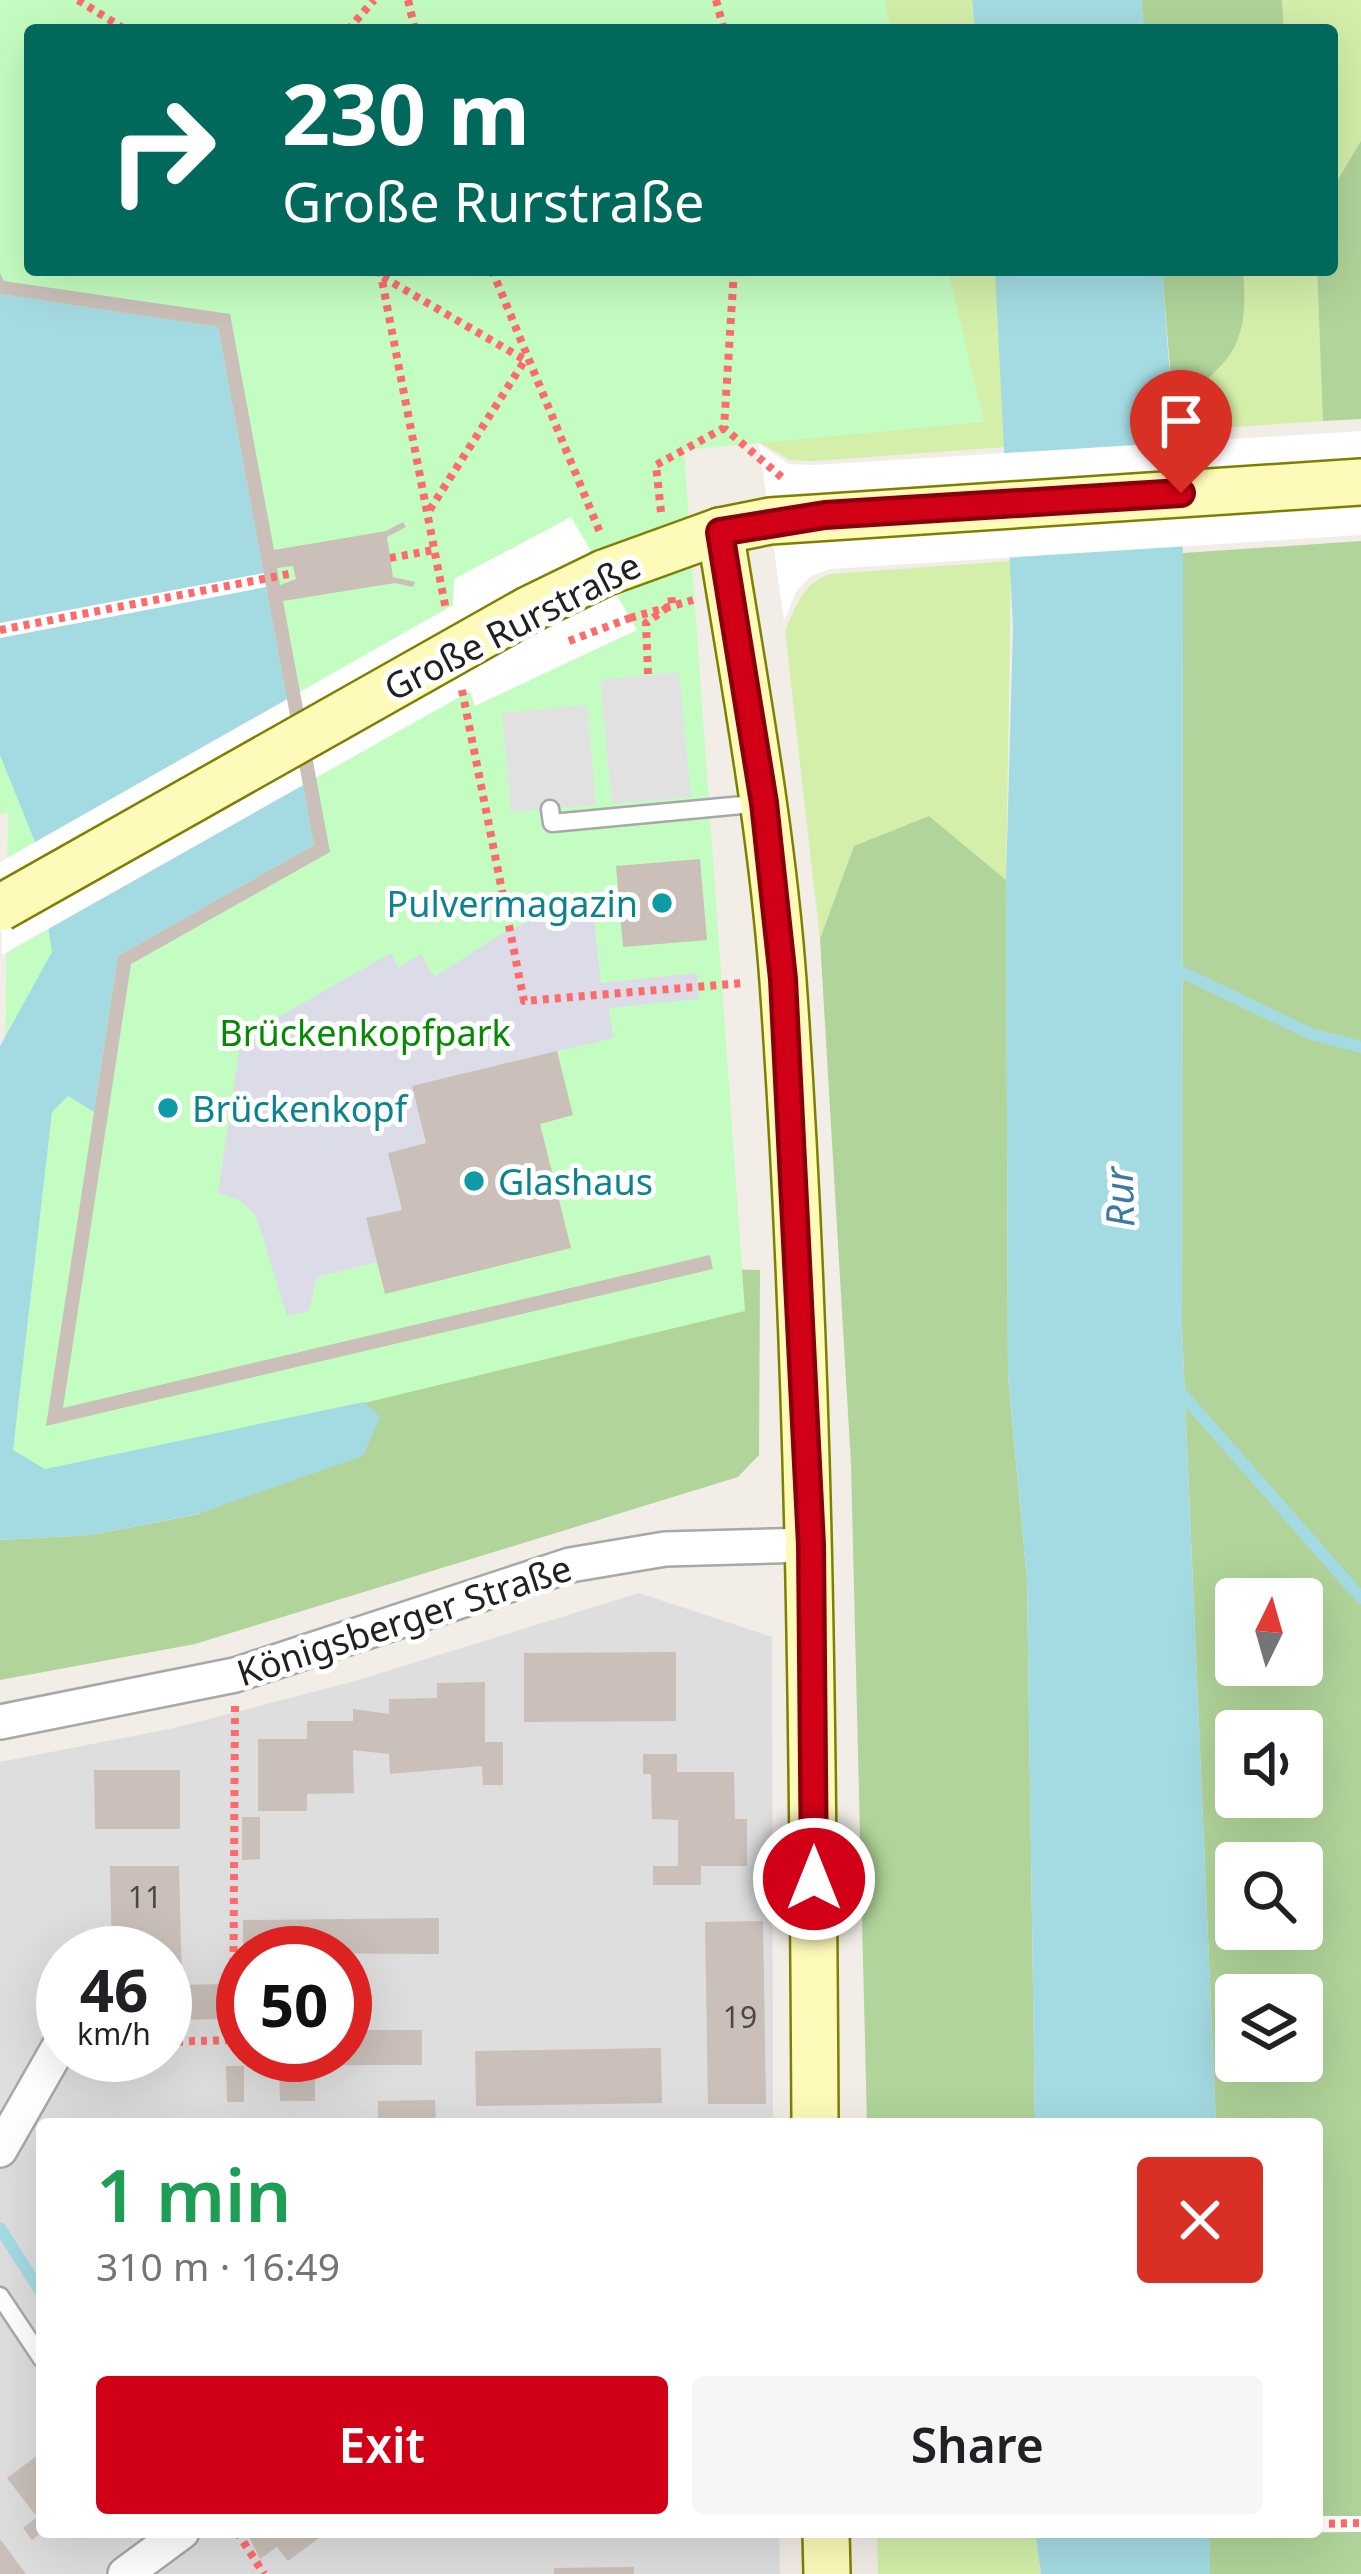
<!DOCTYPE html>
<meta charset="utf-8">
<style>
:root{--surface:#fff;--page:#f6f6f6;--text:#202124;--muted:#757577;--accent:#d20016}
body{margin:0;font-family:"Noto Sans",sans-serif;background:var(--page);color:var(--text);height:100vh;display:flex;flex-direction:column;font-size:45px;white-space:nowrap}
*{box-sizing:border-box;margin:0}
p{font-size:39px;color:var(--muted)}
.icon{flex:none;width:66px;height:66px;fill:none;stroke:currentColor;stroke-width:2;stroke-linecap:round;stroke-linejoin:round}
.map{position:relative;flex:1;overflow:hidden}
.sheet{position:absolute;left:36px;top:2118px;width:1287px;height:420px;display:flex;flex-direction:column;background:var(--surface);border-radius:12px;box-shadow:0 12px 48px #0002}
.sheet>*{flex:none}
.top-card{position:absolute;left:24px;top:24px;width:1314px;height:252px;border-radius:12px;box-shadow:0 12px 48px #0002;background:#00695c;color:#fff;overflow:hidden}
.needle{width:78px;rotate:5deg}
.buttons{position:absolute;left:1215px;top:1578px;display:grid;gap:24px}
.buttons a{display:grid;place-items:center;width:108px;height:108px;border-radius:12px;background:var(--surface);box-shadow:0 12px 48px #0002;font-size:60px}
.speed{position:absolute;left:36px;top:1926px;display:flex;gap:24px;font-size:60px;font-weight:700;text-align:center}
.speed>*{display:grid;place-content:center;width:156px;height:156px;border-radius:50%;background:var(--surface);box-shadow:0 12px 48px #0002;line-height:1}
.speed small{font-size:30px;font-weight:400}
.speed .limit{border:18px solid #d22;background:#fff;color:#111}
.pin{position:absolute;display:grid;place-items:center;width:102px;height:102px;color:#fff;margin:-123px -51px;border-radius:50% 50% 50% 0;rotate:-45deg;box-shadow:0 0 12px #0007}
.pin .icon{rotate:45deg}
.me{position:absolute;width:132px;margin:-66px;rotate:0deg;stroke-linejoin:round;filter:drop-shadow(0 0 9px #0008)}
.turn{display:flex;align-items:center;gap:42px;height:252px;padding:0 60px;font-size:54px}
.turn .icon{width:156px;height:156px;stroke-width:2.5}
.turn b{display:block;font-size:84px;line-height:102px}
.round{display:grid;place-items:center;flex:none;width:126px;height:126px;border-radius:12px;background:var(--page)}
.headline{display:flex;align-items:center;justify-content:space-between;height:204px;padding:0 60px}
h1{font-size:72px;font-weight:600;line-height:90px;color:#1e9e55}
.action{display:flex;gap:24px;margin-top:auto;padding:24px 60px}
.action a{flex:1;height:138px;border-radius:12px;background:var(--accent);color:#fff;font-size:48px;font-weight:600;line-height:138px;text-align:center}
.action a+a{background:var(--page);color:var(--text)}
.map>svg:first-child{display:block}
.residential{fill:#dfdede;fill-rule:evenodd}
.grass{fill:#d3efaa}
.forest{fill:#b0d499;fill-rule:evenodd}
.park{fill:#c4fdc2}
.parking{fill:#e1e1e1}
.plaza{fill:#dbdce8}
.water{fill:#a4dbe2}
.pier{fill:#fff}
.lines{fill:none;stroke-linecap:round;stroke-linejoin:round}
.stream{stroke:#a4dbe2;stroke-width:12}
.building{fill:#cabfb9;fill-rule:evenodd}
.service-casing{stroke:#a8a8a8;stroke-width:21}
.minor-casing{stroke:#a8a8a8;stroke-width:38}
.secondary-casing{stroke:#7f8000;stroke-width:50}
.path{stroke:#ff6b6b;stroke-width:8;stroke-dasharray:6 6;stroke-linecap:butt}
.service{stroke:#fff;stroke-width:16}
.minor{stroke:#fff;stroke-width:33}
.secondary{stroke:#fefab9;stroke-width:45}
.secondary-bridge-casing{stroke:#7f8000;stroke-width:50;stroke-linecap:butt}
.path-bridge{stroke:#ff6b6b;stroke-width:8;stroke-dasharray:6 6;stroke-linecap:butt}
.secondary-bridge{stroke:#fefab9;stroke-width:45}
.route-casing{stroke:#88000e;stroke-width:30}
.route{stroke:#d20016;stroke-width:21}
.culture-dot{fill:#0f9aa8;stroke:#fff;stroke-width:4.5}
.labels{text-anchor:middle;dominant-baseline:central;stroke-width:10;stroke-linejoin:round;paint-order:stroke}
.number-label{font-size:30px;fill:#4b4847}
.street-label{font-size:36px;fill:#212121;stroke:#fff}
.culture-label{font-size:36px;fill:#0d838f;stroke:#fff;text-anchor:start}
.park-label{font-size:36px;fill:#068a03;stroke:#fff}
.water-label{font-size:39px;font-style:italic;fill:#3d79a0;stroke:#fff}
</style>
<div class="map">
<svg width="1361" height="2574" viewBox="0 0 1361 2574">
<rect width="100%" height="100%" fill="#f2ede7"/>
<path class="residential" d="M639,1593l133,44 1,487h-731v408h737l1,42h-780v-812l174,-34 181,-47zM63,1953h102v102h-102zM243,1953h102v102h-102z"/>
<g class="grass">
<polygon points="723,0 972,0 975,30 731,30"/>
<polygon points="1282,0 1361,0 1361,141 1332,189 1332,30 1284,30"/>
<polygon points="742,270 995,270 1006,447 814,461 790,460 755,440"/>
<path d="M1243,270h74l6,151 -149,10 -1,-26c58,-41 77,-59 70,-135z"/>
<path d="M1011,561l-5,319 -77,-64 -75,30 -34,93 -35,-308c12,-26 17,-47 45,-57z"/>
<polygon points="877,2532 1035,2532 1041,2574 878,2574"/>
</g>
<g class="forest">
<polygon points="1141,0 1282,0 1284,30 1144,30"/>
<polygon points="1361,141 1361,419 1323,421 1317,270 1332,270 1332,189"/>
<path d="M1162,270h81c7,76 -12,94 -70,134z"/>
<path d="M1361,541v2033h-151v-42h107v-408h-101l-34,-796 1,-775zM1236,1599h66v66h-66zM1236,1731h66v66h-66zM1236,1863h66v66h-66zM1236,1995h66v66h-66z"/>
<polygon points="929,816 1006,880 1008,1376 1027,1580 1035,2124 867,2124 851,1464 820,939 854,846"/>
<polygon points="713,1269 760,1270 759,1455 738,1477 195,1644 0,1680 0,1540 91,1535 199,1514 364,1402"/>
</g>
<polygon class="park" points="0,0 884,0 891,30 30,30 30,270 948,270 984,422 684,450 745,1311 0,1491 8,812 0,815"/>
<g class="parking">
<polygon points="679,672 691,797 612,804 600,680"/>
<polygon points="587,705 596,805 511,812 502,713"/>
</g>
<polygon class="plaza" points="593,909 601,983 697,973 699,999 609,1008 613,1038 413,1086 426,1143 388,1153 402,1210 367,1219 377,1262 317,1277 309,1311 287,1316 256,1216 239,1200 218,1193 241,1038 391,953 398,968 421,954 434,977 499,935 548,913"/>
<g class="water">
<polygon points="972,0 1141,0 1144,30 975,30"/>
<polygon points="995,270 1162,270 1183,553 1182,1328 1216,2124 1035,2124 1027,1580 1008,1376 1006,880 1013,628"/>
<polygon points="0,294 218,327 314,845 118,956 94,1112 68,1096 52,1112 13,1450 45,1469 364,1402 380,1417 363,1456 198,1514 91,1535 0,1540 0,1046 52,952 35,842 0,755"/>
<polygon points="1035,2532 1210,2532 1210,2574 1041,2574"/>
</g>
<g class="pier">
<polygon points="1361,431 1361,535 830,569 811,576 797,590 784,621 759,444 789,464 815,465"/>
<polygon points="571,517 637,630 475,706 470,691 2,955 0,862 453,605 454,579"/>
<polygon points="264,573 266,587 0,638 0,623"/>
<polygon points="1317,2516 1361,2516 1361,2532 882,2536 882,2532 1317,2532"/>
</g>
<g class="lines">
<g class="stream">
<polyline points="1169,966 1311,1034 1361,1047"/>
<polyline points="1176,1387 1361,1598"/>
<polyline points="0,2228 42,2294"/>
</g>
</g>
<g class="building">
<path d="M0,273l4,8 226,33 44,236 112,-19 17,-9 3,5 -19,10 6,40 22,5 -2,5 -18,-4 -112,18 47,251 -199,112 -68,444 647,-153 3,14 -667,157 72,-470 196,-111 -96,-518 -218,-33zM293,566l3,13 -16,6 -3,-17z"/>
<polygon points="700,859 707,940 623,947 616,866"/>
<polygon points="557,1051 573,1115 540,1124 571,1248 385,1294 366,1218 402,1210 388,1153 426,1143 412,1086"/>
<polygon points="676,1652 676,1721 524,1722 524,1653"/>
<polygon points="485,1682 485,1742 503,1742 503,1785 483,1785 482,1766 390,1774 389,1754 353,1750 354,1793 307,1794 307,1811 258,1811 258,1739 307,1739 307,1721 353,1721 353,1709 389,1714 389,1699 437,1698 437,1683"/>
<polygon points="643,1754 677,1754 677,1772 734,1772 735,1819 747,1819 747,1866 701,1866 701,1885 653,1885 653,1866 678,1866 678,1820 652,1819 651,1774 643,1774"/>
<polygon points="94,1770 180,1770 180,1829 95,1829"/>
<polygon points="242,1817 260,1817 260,1859 242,1860"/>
<polygon points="110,1866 179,1866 182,1985 226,1984 226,2019 165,2020 165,1953 112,1953"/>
<polygon points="439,1918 439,1954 243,1953 243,1920"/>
<polygon points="763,1921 766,2104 708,2104 705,1922"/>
<polygon points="345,2030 422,2030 422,2065 315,2065 315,2055 345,2055"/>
<polygon points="661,2048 662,2103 476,2106 475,2051"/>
<polygon points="226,2066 244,2066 244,2102 227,2102"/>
<polygon points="279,2066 315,2066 315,2101 280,2101"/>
<polygon points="435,2100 436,2124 378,2124 378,2101"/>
<polygon points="42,2452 42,2532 32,2540 23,2528 37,2517 7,2478"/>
<polygon points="247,2532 327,2532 288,2561 277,2547 260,2559"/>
<polygon points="0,2539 26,2574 0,2574"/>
<polygon points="634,2567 634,2574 554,2574 554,2568"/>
</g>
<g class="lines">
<defs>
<g id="service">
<polyline points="550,809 552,823 764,803"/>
<polyline points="0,2296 42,2359"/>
</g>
<g id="minor">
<polyline points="0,1722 235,1675 570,1565 665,1549 811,1545"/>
<polyline points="0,2150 60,2045"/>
<polyline points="125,2574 182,2532"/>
</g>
<g id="secondary">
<path d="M720,531c24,150 52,299 63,450 27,380 30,762 32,1143"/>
<polyline points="604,573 720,531 770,521 1361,482"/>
<polyline points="826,2532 827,2574"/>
</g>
</defs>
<use href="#service" class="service-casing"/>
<use href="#minor" class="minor-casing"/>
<use href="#secondary" class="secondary-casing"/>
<g class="path">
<polyline points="78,0 126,30"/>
<polyline points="408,0 415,30"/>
<polyline points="716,0 724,30"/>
<polyline points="348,30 374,0"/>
<polyline points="380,270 446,610"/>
<polyline points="492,270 601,535"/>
<polyline points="734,270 724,428 785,480"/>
<polyline points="383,277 525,360 429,511"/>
<polyline points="661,512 656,465 724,428"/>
<polyline points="390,558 434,550"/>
<polyline points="630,618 693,600"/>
<polyline points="0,630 294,573"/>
<polyline points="648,674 646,623 672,604 671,592"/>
<polyline points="462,690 524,1001 743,983"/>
<polyline points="165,2042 233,2040 235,1706"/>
<polyline points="1317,2524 1361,2523"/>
<polyline points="237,2532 264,2574"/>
</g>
<use href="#service" class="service"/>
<use href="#minor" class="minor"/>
<use href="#secondary" class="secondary"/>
<defs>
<polyline id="secondary-bridge" points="0,908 528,610 604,573"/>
</defs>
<use href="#secondary-bridge" class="secondary-bridge-casing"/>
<polyline class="path-bridge" points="569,641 630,618"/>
<use href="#secondary-bridge" class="secondary-bridge"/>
</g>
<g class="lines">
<defs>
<polyline id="route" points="814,1879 811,1545 783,979 764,803 720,532 825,515 1181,493"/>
</defs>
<use href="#route" class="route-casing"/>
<use href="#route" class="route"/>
</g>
<g class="culture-dot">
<circle cx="662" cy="903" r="12"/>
<circle cx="168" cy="1108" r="12"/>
<circle cx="474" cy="1181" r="12"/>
</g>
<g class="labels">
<g class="number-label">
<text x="145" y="1896">11</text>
<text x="740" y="2016">19</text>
</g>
<g class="street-label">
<text transform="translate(512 626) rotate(-27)">Große Rurstraße</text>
<text transform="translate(404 1620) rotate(-18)">Königsberger Straße</text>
</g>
<g class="culture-label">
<text x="638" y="903" text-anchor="end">Pulvermagazin</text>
<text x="192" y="1108">Brückenkopf</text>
<text x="498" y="1181">Glashaus</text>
</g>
<g class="park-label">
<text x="365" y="1032">Brückenkopfpark</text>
</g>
<g class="water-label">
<text transform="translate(1118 1197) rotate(-92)">Rur</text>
</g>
</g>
</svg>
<div class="buttons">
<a><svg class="needle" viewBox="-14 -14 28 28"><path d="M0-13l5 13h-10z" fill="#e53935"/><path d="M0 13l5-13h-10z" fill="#757577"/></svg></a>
<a><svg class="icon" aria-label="sound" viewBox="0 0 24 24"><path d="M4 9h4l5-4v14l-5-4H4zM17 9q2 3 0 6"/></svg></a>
<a><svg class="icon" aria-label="search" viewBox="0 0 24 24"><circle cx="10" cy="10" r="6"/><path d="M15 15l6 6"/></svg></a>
<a><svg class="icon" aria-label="layers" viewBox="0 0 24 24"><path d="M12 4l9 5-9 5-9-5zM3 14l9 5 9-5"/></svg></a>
</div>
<div class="speed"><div>46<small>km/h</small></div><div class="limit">50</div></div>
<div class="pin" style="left:1181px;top:493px;background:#d93025"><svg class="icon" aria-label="arrive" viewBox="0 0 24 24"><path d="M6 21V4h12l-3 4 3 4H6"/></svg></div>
<svg class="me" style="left:814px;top:1879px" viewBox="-20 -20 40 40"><circle r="17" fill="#d20016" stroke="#fff" stroke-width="3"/><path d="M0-11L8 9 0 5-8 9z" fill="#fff"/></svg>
<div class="top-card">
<div class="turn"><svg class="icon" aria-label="right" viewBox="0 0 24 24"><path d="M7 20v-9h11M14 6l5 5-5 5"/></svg><div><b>230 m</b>Große Rurstraße</div></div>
</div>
<section class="sheet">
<div class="headline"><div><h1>1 min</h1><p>310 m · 16:49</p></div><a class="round" style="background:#d93025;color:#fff"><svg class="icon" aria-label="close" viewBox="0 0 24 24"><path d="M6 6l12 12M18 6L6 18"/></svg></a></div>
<div class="action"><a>Exit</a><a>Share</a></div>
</section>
</div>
